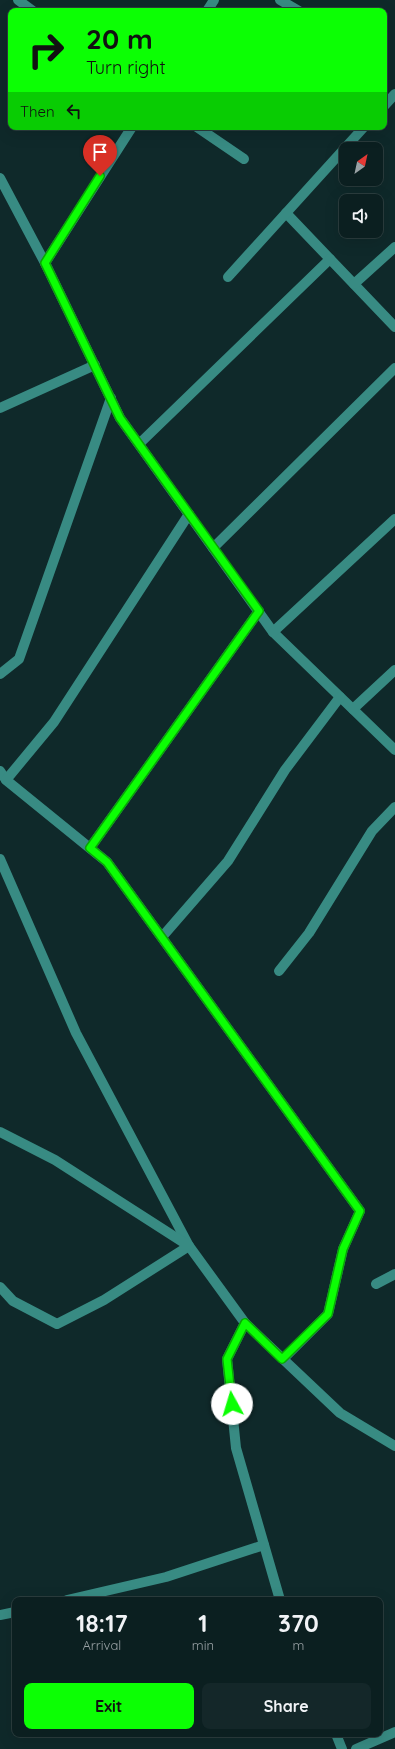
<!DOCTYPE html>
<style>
:root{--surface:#0b1f20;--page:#142729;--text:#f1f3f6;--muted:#9aa2a5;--line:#2b3d3e;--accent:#0cff04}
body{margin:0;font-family:Quicksand,sans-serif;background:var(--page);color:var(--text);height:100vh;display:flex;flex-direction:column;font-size:15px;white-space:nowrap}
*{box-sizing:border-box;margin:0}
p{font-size:13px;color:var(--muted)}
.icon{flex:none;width:22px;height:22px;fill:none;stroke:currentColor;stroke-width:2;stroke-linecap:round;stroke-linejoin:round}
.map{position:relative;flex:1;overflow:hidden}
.sheet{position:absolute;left:12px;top:1597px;width:371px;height:140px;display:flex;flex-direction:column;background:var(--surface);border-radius:8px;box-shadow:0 4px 16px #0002,0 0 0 1px var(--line)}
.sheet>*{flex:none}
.guide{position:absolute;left:8px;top:8px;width:379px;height:122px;border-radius:8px;box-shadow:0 4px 16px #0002,0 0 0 1px var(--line);background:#0cff04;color:#111;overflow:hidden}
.needle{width:26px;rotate:33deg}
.controls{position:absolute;left:339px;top:142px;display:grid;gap:8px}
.controls a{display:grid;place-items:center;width:44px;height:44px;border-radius:8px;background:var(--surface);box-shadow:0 4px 16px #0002,0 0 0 1px var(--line);font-size:20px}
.pin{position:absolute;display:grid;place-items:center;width:34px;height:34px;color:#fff;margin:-41px -17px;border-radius:50% 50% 50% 0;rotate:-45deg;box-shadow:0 0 4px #0007}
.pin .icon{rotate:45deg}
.me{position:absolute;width:44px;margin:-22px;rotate:354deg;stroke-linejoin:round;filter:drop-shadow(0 0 3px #0008)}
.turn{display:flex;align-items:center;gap:14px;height:84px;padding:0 12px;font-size:18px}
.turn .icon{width:52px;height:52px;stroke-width:2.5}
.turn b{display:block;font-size:28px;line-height:34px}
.then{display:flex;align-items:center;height:38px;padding:0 12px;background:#0003;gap:8px;font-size:15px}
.eta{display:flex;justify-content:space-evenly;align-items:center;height:68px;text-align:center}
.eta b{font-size:24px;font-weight:800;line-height:28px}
.button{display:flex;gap:8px;margin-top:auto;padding:8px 12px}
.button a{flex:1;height:46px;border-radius:8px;background:var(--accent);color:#111;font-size:16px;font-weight:800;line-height:46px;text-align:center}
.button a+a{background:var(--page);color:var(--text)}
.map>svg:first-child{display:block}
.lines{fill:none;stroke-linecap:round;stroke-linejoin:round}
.minor{stroke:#388b83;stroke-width:10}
.route-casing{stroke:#08a603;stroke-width:10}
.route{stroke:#0cff04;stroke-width:7}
</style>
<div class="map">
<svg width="395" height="1749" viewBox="0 0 395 1749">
<rect width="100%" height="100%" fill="#0f292a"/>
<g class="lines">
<g class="minor">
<polyline points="18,0 33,11"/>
<polyline points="280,0 299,11"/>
<polyline points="207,11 214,0"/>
<polyline points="384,106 395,94"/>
<polyline points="197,127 244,159"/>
<polyline points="0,178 45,263 120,418 273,632 395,750"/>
<polyline points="286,213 395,327"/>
<polyline points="45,263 132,127"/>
<polyline points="228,277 364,127"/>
<polyline points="354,284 395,247"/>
<polyline points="0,408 95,365"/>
<polyline points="139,444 330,259"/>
<polyline points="213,548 395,368"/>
<polyline points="273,632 395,519"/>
<polyline points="0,674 19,659 111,398"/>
<polyline points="353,709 395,670"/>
<polyline points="0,771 6,780 107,862 360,1211 343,1249 328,1314 283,1359"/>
<polyline points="6,780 54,722 189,514"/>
<polyline points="90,848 259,611"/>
<polyline points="0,859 76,1033 189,1246 245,1323 340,1413 395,1446"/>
<polyline points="162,937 228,861 285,770 340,697"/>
<polyline points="279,971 309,933 372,831 395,807"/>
<polyline points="0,1132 55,1160 189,1246 104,1300 57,1324 13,1301 0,1287"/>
<polyline points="376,1284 395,1274"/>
<polyline points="245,1323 227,1359 236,1448 280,1600"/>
<polyline points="67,1600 166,1577 264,1545"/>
<polyline points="0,1615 15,1612"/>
<polyline points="336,1734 342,1749"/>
<polyline points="356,1749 395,1732"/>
</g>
</g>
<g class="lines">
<defs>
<polyline id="route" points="100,176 45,263 120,418 259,611 90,848 107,862 360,1211 343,1249 328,1314 282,1359 245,1323 227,1359 232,1404"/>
</defs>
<use href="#route" class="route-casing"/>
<use href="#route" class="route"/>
</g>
</svg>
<div class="controls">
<a><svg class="needle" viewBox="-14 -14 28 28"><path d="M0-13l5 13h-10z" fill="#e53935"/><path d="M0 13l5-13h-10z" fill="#9aa2a5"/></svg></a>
<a><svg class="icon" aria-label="sound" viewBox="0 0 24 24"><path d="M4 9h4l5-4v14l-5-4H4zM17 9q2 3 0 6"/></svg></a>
</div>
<div class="pin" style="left:100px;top:176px;background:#d93025"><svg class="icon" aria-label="arrive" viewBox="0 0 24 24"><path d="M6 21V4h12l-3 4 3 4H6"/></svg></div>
<svg class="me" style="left:232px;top:1404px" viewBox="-20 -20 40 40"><circle r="19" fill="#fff"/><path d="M0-13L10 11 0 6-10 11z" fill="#0cff04"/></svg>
<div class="guide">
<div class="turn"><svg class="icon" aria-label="right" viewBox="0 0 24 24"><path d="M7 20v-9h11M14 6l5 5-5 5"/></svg><div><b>20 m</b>Turn right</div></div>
<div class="then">Then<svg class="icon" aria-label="left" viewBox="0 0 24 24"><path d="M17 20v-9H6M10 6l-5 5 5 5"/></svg></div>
</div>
<section class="sheet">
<div class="eta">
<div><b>18:17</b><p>Arrival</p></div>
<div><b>1</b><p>min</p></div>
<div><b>370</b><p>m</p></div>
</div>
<div class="button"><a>Exit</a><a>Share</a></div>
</section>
</div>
